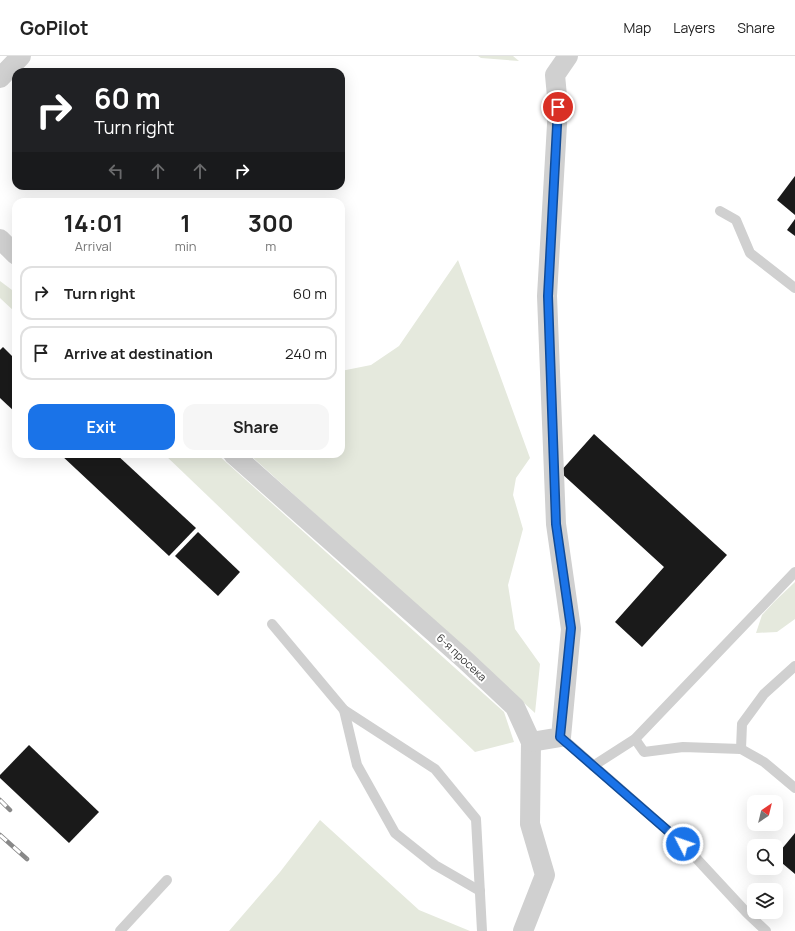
<!DOCTYPE html>
<meta charset="utf-8">
<style>
:root{--surface:#fff;--page:#f6f6f6;--text:#222;--muted:#767676;--line:#e0e0e0;--accent:#1a73e8}
body{margin:0;font-family:Manrope,sans-serif;background:var(--page);color:var(--text);height:100vh;display:flex;flex-direction:column;font-size:15px;white-space:nowrap}
*{box-sizing:border-box;margin:0}
p{font-size:13px;color:var(--muted)}
.icon{flex:none;width:22px;height:22px;fill:none;stroke:currentColor;stroke-width:2;stroke-linecap:round;stroke-linejoin:round}
.map{position:relative;flex:1;overflow:hidden}
.sheet{position:absolute;left:12px;top:142px;width:333px;height:260px;display:flex;flex-direction:column;background:var(--surface);border-radius:12px;box-shadow:0 4px 16px #0002}
.sheet>*{flex:none}
.top-card{position:absolute;left:12px;top:12px;width:333px;height:122px;border-radius:12px;box-shadow:0 4px 16px #0002;background:#202124;color:#fff;overflow:hidden}
.needle{width:26px;rotate:35deg}
.buttons{position:absolute;left:747px;top:739px;display:grid;gap:8px}
.buttons a{display:grid;place-items:center;width:36px;height:36px;border-radius:8px;background:var(--surface);box-shadow:0 4px 16px #0002;font-size:20px}
.pin{position:absolute;display:grid;place-items:center;width:34px;height:34px;color:#fff;margin:-17px;border:2px solid #fff;border-radius:50%;box-shadow:0 1px 4px #0007}
.me{position:absolute;width:44px;margin:-22px;rotate:311deg;stroke-linejoin:round;filter:drop-shadow(0 0 3px #0008)}
.turn{display:flex;align-items:center;gap:14px;height:84px;padding:0 16px;font-size:18px}
.turn .icon{width:52px;height:52px;stroke-width:2.5}
.turn b{display:block;font-size:28px;line-height:34px}
.lanes{display:flex;align-items:center;height:38px;padding:0 16px;background:#0003;justify-content:center;gap:20px;direction:ltr}
.lanes .off{opacity:.35}
.eta{display:flex;justify-content:space-evenly;align-items:center;height:68px;text-align:center}
.eta b{font-size:24px;font-weight:700;line-height:28px}
.primary-button{display:flex;gap:8px;margin-top:auto;padding:8px 16px}
.primary-button a{flex:1;height:46px;border-radius:12px;background:var(--accent);color:#fff;font-size:16px;font-weight:700;line-height:46px;text-align:center}
.primary-button a+a{background:var(--page);color:var(--text)}
ul{padding:0;list-style:none}
li{display:flex;align-items:center;gap:12px;height:54px;margin:0 8px 6px;padding:0 8px;border:2px solid var(--line);border-radius:12px}
li div{flex:1}
li b{display:block;font-size:15px}
li em{font-style:normal}
header{display:flex;align-items:center;gap:24px;box-sizing:border-box;height:56px;padding:0 20px;background:var(--surface);border-bottom:1px solid var(--line)}
header strong{font-size:19px}
nav{display:flex;gap:22px;margin-inline-start:auto;font-size:14px}
.map>svg:first-child{display:block}
.green{fill:#e5e9dd}
.building{fill:#1a1a1a}
.lines{fill:none;stroke-linecap:round;stroke-linejoin:round}
.service{stroke:#d0d0d0;stroke-width:10}
.minor{stroke:#d0d0d0;stroke-width:20}
.rail-casing{stroke:#888;stroke-width:4.5}
.rail{stroke:#fff;stroke-width:3;stroke-dasharray:9;stroke-linecap:butt}
.route-casing{stroke:#114b97;stroke-width:10}
.route{stroke:#1a73e8;stroke-width:7}
.labels{text-anchor:middle;dominant-baseline:central;stroke-width:4;stroke-linejoin:round;paint-order:stroke}
.street-label{font-size:11px;fill:#333;stroke:#fff}
</style>
<header>
<strong>GoPilot</strong>
<nav><a>Map</a><a>Layers</a><a>Share</a></nav>
</header>
<div class="map">
<svg width="795" height="875" viewBox="0 0 795 875">
<rect width="100%" height="100%" fill="#fff"/>
<g class="green">
<polygon points="478,0 513,0 519,5 481,2"/>
<polygon points="458,204 530,402 516,422 513,439 523,473 508,529 515,573 540,608 535,657 249,398 341,398 341,315 371,309 399,290"/>
<polygon points="0,225 16,237 16,257 0,242"/>
<polygon points="164,398 217,398 504,656 514,686 475,696"/>
<polygon points="795,526 795,563 777,576 756,577 762,559 775,545"/>
<polygon points="320,764 419,854 470,875 229,875 280,816"/>
</g>
<g class="building">
<polygon points="795,120 795,159 777,144"/>
<polygon points="795,163 795,180 787,174"/>
<polygon points="3,291 16,304 16,357 0,342 0,294"/>
<polygon points="594,378 727,499 642,591 615,566 664,511 560,416"/>
<polygon points="60,398 116,398 196,472 169,500"/>
<polygon points="198,476 240,516 218,540 175,500"/>
<polygon points="29,689 99,756 69,787 0,722 0,719"/>
<polygon points="795,777 795,818 776,802 776,800"/>
</g>
<g class="lines">
<g class="service">
<polyline points="720,155 736,164 750,197 795,232"/>
<polyline points="272,568 344,654 435,713 476,763 482,875"/>
<polyline points="344,654 357,709 395,777 435,809 480,835"/>
<polyline points="561,681 683,788 747,857 766,875"/>
<polyline points="635,683 644,696 683,691 741,693 764,706 795,732"/>
<polyline points="741,693 742,668 764,638 795,610"/>
<polyline points="593,710 635,683 795,516"/>
<polyline points="120,875 167,824"/>
</g>
<g class="minor">
<polyline points="0,22 21,0"/>
<polyline points="0,183 16,199"/>
<polyline points="233,398 464,603 515,651 531,686 530,768 545,819 523,875"/>
<polyline points="531,686 561,681 571,573 556,468 547,240 558,51 555,19 568,0"/>
</g>
<defs>
<g id="rail">
<polyline points="0,744 10,754"/>
<polyline points="0,779 27,803"/>
</g>
</defs>
<use href="#rail" class="rail-casing"/>
<use href="#rail" class="rail"/>
</g>
<g class="lines">
<defs>
<polyline id="route" points="558,51 548,240 556,468 571,572 560,681 683,788"/>
</defs>
<use href="#route" class="route-casing"/>
<use href="#route" class="route"/>
</g>
<g class="labels">
<g class="street-label">
<text transform="translate(462 601) rotate(43)">6-я просека</text>
</g>
</g>
</svg>
<div class="buttons">
<a><svg class="needle" viewBox="-14 -14 28 28"><path d="M0-13l5 13h-10z" fill="#e53935"/><path d="M0 13l5-13h-10z" fill="#767676"/></svg></a>
<a><svg class="icon" aria-label="search" viewBox="0 0 24 24"><circle cx="10" cy="10" r="6"/><path d="M15 15l6 6"/></svg></a>
<a><svg class="icon" aria-label="layers" viewBox="0 0 24 24"><path d="M12 4l9 5-9 5-9-5zM3 14l9 5 9-5"/></svg></a>
</div>
<div class="pin" style="left:558px;top:51px;background:#d93025"><svg class="icon" aria-label="arrive" viewBox="0 0 24 24"><path d="M6 21V4h12l-3 4 3 4H6"/></svg></div>
<svg class="me" style="left:683px;top:788px" viewBox="-20 -20 40 40"><circle r="17" fill="#1a73e8" stroke="#fff" stroke-width="3"/><path d="M0-11L8 9 0 5-8 9z" fill="#fff"/></svg>
<div class="top-card">
<div class="turn"><svg class="icon" aria-label="right" viewBox="0 0 24 24"><path d="M7 20v-9h11M14 6l5 5-5 5"/></svg><div><b>60 m</b>Turn right</div></div>
<div class="lanes"><svg class="icon off" aria-label="left" viewBox="0 0 24 24"><path d="M17 20v-9H6M10 6l-5 5 5 5"/></svg><svg class="icon off" aria-label="ahead" viewBox="0 0 24 24"><path d="M12 20V5M6 11l6-6 6 6"/></svg><svg class="icon off" aria-label="ahead" viewBox="0 0 24 24"><path d="M12 20V5M6 11l6-6 6 6"/></svg><svg class="icon" aria-label="right" viewBox="0 0 24 24"><path d="M7 20v-9h11M14 6l5 5-5 5"/></svg></div>
</div>
<section class="sheet">
<div class="eta">
<div><b>14:01</b><p>Arrival</p></div>
<div><b>1</b><p>min</p></div>
<div><b>300</b><p>m</p></div>
</div>
<ul>
<li><svg class="icon" aria-label="right" viewBox="0 0 24 24"><path d="M7 20v-9h11M14 6l5 5-5 5"/></svg><div><b>Turn right</b></div><em>60 m</em></li>
<li><svg class="icon" aria-label="arrive" viewBox="0 0 24 24"><path d="M6 21V4h12l-3 4 3 4H6"/></svg><div><b>Arrive at destination</b></div><em>240 m</em></li>
</ul>
<div class="primary-button"><a>Exit</a><a>Share</a></div>
</section>
</div>
